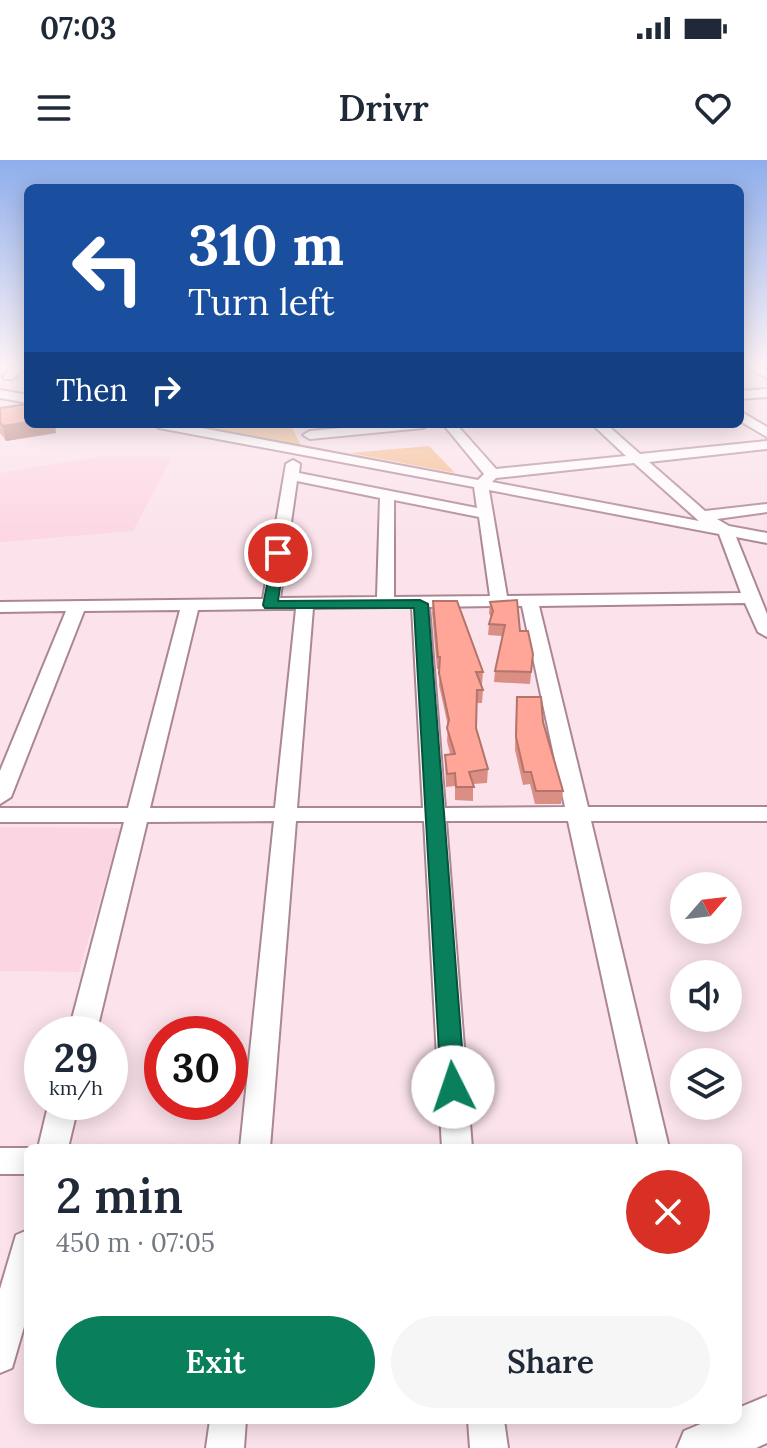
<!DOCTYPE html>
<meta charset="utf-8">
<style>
:root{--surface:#fff;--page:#f6f6f7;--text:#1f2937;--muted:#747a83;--accent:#097f5c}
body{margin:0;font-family:Lora,serif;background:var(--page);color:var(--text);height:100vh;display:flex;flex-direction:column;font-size:30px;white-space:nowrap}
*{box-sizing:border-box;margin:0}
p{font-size:26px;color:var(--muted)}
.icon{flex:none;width:44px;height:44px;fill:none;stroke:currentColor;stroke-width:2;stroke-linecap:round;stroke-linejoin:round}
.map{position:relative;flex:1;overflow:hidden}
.drawer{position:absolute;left:24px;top:984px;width:718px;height:280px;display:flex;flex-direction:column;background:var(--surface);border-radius:12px;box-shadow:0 4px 20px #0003}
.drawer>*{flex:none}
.guide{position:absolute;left:24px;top:24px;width:720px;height:244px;border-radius:12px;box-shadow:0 4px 20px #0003;background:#1a4fa0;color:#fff;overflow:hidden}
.needle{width:52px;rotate:62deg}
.controls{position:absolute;left:670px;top:712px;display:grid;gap:16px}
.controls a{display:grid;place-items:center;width:72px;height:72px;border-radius:50%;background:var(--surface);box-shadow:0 4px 20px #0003;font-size:40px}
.speed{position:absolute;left:24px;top:856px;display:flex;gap:16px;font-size:40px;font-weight:700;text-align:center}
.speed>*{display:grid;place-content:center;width:104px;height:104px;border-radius:50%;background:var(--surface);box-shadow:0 4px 20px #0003;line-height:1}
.speed small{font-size:20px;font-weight:400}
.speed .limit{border:12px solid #d22;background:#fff;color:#111}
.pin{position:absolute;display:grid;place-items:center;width:68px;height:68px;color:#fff;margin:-34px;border:4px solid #fff;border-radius:50%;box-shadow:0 2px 8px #0007}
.me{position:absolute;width:88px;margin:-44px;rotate:356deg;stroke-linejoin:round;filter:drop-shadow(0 0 6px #0008)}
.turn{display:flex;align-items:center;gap:28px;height:168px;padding:0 32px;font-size:36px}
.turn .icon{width:104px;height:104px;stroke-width:2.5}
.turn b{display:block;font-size:56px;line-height:68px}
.then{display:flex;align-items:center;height:76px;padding:0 32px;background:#0003;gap:16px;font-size:30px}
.round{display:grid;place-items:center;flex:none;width:84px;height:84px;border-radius:42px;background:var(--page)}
.head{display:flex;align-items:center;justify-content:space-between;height:136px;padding:0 32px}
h1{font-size:48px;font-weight:600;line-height:60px}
.cta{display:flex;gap:16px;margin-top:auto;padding:16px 32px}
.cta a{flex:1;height:92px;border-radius:48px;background:var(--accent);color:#fff;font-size:32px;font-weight:600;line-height:92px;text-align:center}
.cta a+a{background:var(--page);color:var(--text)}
.status{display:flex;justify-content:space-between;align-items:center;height:56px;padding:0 40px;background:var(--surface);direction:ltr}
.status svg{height:22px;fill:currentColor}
header{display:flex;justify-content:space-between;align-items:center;height:104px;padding:0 32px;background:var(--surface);font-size:36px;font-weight:600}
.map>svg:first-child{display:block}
.built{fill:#fcd5e3}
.green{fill:#f3b986}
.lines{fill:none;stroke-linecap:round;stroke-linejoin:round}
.minor-casing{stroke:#ab8694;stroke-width:4}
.major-casing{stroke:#ab8694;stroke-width:4}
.minor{fill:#fff;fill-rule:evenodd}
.major{fill:#fff;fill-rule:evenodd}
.wall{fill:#db8f84}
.shaded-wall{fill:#b2746b}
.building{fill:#ffa699;stroke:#b2746b;stroke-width:2}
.route{fill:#097f5c;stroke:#06533c;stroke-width:2}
</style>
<div class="status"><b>07:03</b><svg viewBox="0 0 49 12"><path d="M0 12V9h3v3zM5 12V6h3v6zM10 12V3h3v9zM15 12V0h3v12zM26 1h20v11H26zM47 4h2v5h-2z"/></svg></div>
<header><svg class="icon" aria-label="menu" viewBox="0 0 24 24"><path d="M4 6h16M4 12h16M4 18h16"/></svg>Drivr<svg class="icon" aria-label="heart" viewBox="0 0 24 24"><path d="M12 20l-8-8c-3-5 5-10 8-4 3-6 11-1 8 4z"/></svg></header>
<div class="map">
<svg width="767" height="1288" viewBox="0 0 767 1288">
<rect width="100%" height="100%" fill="#fbe2eb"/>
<g class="built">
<polygon points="104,296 172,297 133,371 0,382 0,313"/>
<polygon points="0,667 121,668 79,812 0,811"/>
</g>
<g class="green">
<polygon points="186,264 290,264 302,287"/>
<polygon points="429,286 455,313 350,293"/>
</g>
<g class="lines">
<defs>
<g id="minor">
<polygon points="13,206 26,206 13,219 5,219 3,217"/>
<polygon points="746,206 760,206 767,210 767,218"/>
<polygon points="767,229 767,237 740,239 740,231"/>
<polygon points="0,230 28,235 28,243 0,238"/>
<polygon points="740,251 767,267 767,277 740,261"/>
<path d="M153,264h27l298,56 6,-6 -41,-50h13l40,45 130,-13 -34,-32h14l34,30 127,-13v8l-118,13 56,49 62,-7v8l-50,7 12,7 38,7v10l-31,-6 31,77v23l-9,-5 -13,-29 -206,3 49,201h179v14h-176l78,327h-30l-71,-327h-122l26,327h-30l-18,-327h-128l-26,327h-30l34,-327 -127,1 -51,212h-28l56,-212h-124v-14h128l52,-198 -96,1 -73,186 -11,7v-33l66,-160 -66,1v-10l263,-3 23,-135 7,-4 7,4 -1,9 178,35 -3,-21 -315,-59zM634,303l65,58 -207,-39 4,-4zM297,321l83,17 -3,99 -97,1zM489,330l230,44 22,59 -234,3zM394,340l85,17 11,79 -96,1zM494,446h28l43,201 -120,1 -16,-201zM391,447h21l11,201h-126l16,-200zM275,449h21l-21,199h-125l48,-198z"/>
<polygon points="383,264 429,264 423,268 310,279 303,275 310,271"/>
<polygon points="49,942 79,942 68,988 38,988"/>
<rect x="0" y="988" width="28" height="26"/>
<polygon points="28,1070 28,1153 12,1208 0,1213 0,1129 16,1075"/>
<polygon points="210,1260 246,1260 244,1288 206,1288"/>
<polygon points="468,1260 504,1260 508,1288 470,1288"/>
</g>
<polygon id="major" points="767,1236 767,1283 756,1288 677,1288 684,1271 710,1260 738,1260 738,1248"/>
</defs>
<use href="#minor" class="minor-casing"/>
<use href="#major" class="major-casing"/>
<use href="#minor" class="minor"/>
<use href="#major" class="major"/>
</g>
<g class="wall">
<polygon points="0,248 56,273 6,281 0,273"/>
<polygon points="433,441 483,512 482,524 481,524 483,530 482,543 476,543 476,568 488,609 487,623 473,624 473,641 455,640 455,626 446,627 445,595 450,594 447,581 448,566 439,525 440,509 437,509 432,453"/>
<polygon points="490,442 520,471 533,494 530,524 494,522 495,511 502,476 488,475 489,464 491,458 489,453"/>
<polygon points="516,550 543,562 563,631 561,644 535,644 530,624 523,625 515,590"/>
</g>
<polygon class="shaded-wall" points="28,262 28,264 55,264 56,273 6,281 3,266"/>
<g class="building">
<polygon points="28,244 28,262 3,266 0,262 0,248"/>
<polygon points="517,440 520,471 528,471 533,494 531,512 495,511 505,465 489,464 493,451 490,442"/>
<polygon points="433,441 457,441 483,512 476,512 483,530 477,530 476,568 488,609 469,612 474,627 456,627 455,613 447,614 445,595 455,594 447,568 449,560 439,513 440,497 438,497"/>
<polygon points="517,537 541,537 543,562 563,631 536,631 531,612 524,612 516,577"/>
</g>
<linearGradient id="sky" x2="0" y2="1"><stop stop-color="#8eaeec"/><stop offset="0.53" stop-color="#fdf2f6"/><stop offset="1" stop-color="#fdf2f6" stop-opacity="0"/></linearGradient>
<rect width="767" height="386" fill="url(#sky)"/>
<polygon class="route" points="274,391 285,393 278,441 420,440 428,444 465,927 461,934 453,937 444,934 441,927 414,448 265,448 263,445"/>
</svg>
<div class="controls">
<a><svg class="needle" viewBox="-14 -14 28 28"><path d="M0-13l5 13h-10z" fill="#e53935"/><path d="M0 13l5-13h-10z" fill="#747a83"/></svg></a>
<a><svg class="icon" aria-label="sound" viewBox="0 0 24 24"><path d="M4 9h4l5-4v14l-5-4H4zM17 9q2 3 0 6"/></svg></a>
<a><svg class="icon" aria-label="layers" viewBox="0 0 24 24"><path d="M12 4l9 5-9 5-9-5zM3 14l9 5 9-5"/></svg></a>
</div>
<div class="speed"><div>29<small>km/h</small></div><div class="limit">30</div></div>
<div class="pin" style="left:278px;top:393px;background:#d93025"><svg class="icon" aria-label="arrive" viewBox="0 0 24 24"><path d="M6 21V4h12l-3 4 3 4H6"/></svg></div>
<svg class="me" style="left:453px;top:927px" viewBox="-20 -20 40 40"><circle r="19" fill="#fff"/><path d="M0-13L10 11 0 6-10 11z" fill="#097f5c"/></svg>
<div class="guide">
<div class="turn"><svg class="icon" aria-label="left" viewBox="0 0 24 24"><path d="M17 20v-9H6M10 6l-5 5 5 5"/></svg><div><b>310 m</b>Turn left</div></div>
<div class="then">Then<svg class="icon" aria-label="right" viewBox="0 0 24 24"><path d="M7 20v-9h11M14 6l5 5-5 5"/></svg></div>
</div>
<section class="drawer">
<div class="head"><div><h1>2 min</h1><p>450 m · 07:05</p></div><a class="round" style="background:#d93025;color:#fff"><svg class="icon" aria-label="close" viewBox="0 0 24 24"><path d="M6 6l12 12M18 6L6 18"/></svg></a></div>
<div class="cta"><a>Exit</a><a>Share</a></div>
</section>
</div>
